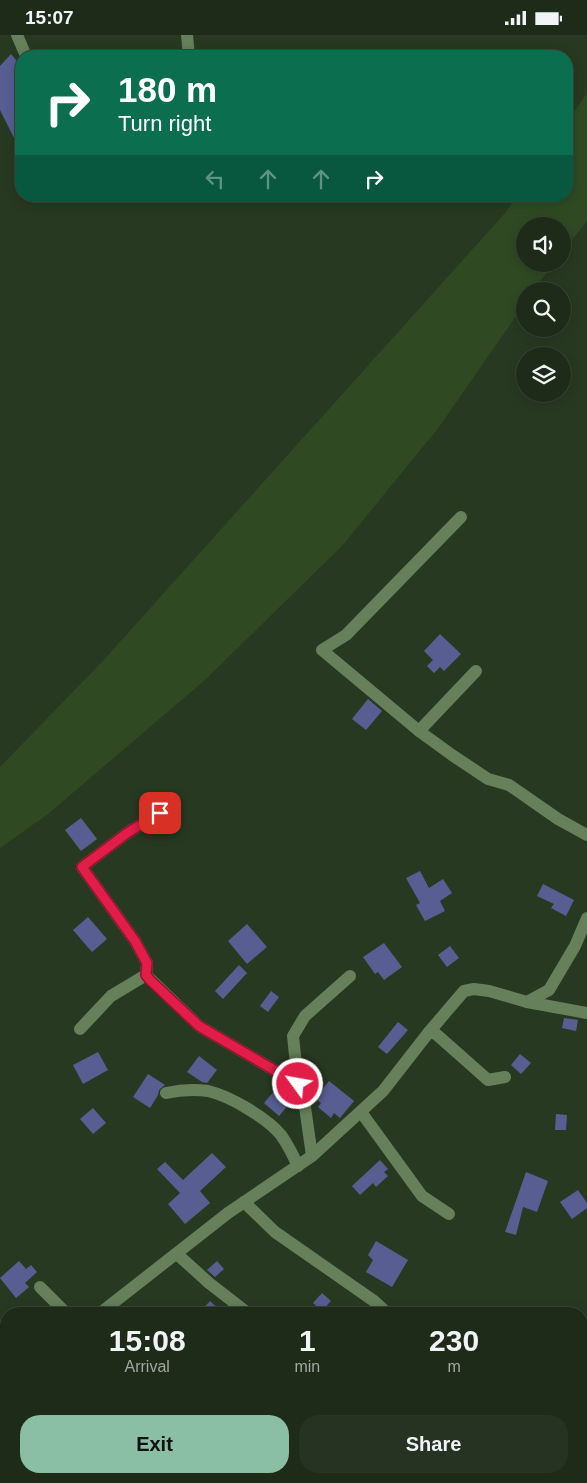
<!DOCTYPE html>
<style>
:root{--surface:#1e2b19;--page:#263322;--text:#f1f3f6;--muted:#a1a7a2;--line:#3c4738;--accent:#8abfa5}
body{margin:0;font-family:Helvetica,sans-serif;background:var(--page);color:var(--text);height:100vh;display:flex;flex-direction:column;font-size:19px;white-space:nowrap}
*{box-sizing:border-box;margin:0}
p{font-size:16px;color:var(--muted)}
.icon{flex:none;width:28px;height:28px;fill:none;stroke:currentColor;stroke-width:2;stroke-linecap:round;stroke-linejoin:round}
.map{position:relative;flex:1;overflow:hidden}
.sheet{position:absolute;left:0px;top:1272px;width:588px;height:176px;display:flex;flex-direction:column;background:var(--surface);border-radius:20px 20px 0 0;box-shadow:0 2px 12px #0003,0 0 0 1px var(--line)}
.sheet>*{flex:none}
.guide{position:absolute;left:15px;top:15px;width:558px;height:152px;border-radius:20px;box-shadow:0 2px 12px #0003,0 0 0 1px var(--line);background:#0b6e4f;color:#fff;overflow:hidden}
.controls{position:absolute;left:516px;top:182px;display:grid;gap:10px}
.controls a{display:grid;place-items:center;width:55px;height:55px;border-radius:50%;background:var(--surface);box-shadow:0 2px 12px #0003,0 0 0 1px var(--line);font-size:25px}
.pin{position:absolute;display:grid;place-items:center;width:42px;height:42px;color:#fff;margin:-21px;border-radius:10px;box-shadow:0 2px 8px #0006}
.me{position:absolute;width:55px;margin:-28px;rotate:302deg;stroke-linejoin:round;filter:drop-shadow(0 0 4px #0008)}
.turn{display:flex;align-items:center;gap:18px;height:105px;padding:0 20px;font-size:22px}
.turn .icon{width:65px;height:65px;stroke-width:2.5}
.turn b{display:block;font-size:35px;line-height:42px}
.lanes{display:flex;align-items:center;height:48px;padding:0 20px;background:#0003;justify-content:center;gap:25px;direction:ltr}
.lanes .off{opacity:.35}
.eta{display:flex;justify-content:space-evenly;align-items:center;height:85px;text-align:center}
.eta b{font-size:30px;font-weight:700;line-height:35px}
.button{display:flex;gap:10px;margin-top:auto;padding:10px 20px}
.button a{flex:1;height:58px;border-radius:20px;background:var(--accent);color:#111;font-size:20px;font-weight:700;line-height:58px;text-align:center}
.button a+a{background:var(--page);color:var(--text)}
.status{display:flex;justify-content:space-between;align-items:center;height:35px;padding:0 25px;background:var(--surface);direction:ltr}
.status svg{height:14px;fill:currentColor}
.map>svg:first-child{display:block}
.green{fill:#2f4a23}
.building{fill:#585e92}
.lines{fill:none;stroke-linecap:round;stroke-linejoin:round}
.minor{stroke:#65805b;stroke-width:12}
.route-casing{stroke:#92132f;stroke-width:12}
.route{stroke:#e11d48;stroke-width:9}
</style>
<div class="status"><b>15:07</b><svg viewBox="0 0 49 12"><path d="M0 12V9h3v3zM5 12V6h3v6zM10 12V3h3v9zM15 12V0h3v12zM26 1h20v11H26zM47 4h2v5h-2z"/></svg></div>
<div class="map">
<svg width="587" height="1448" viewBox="0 0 587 1448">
<rect width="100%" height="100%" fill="#283921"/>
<polygon class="green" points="587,58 587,186 563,216 562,191 525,191 525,229 553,229 533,256 525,256 525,268 439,392 342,511 206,644 48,779 0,813 0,732 101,628 506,177 517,161 566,161 566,89"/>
<g class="building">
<polygon points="11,19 21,31 21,99 14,103 0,75 0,31"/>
<polygon points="440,599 461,619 444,636 440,632 434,638 427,631 433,625 424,616"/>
<polygon points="368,664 382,676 366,695 352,684"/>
<polygon points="81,783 97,804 81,816 65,795"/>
<polygon points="420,836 429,853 443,844 452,858 440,866 445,876 425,886 416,870 420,868 406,843"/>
<polygon points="543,849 574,865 566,881 551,873 554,869 537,861"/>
<polygon points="88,882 107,904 92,917 73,895"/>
<polygon points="247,889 267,912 247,929 228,906"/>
<polygon points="384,908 402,932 384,945 378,937 375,939 363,922"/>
<polygon points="450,911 459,923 447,932 438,920"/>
<polygon points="239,930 247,938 223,964 215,956"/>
<polygon points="271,956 279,962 268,977 260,971"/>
<polygon points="564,983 578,985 576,996 562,993"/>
<polygon points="398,987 408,995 387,1019 378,1012"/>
<polygon points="98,1017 108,1035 83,1049 73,1030"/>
<polygon points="520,1019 531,1028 521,1039 511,1030"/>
<polygon points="199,1021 217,1035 207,1048 202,1047 187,1037"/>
<polygon points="148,1039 165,1050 159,1055 158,1060 150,1073 133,1062"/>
<polygon points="329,1046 354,1066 340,1083 334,1078 331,1083 318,1072 321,1068 315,1063"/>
<polygon points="275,1055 290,1068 279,1081 264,1068"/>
<polygon points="93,1073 106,1088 93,1099 80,1084"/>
<polygon points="556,1079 567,1080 566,1095 555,1095"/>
<polygon points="212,1118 226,1132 200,1156 210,1168 185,1189 168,1169 180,1158 157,1134 165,1127 183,1145"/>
<polygon points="380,1125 388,1134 384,1137 388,1141 376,1152 373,1148 360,1160 352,1151"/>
<polygon points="526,1137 548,1146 537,1177 523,1172 516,1200 505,1197"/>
<polygon points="578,1155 587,1168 587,1173 572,1184 560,1167"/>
<polygon points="376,1206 408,1225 392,1252 366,1237 373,1225 368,1220"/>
<polygon points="19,1226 26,1234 31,1230 37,1237 25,1248 29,1252 16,1263 0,1243"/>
<polygon points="217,1226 224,1234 215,1242 207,1235"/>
<polygon points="322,1258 331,1266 322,1276 313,1268"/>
<polygon points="210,1266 224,1279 198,1279"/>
</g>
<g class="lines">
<g class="minor">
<polyline points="17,0 26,21"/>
<polyline points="187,0 189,21"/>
<polyline points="461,482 346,600 322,615 419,696 452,720 488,744 509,750 558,784 587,800"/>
<polyline points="419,696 476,636"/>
<polyline points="146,940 147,928 135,906 82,832 127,798 160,778"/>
<polyline points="527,967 549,955 575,911 587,883"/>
<polyline points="80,994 111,961 146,940 199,991 298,1049"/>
<polyline points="429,997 436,999 488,1045 505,1042"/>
<path d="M166,1058c14,-3 27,-4 42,-2 22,5 59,27 73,44 7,10 12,20 17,31"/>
<polyline points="361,1077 422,1161 449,1179"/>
<polyline points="312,1121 305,1072 298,1049 293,1001 305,981 350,941"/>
<polyline points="244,1167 275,1197 374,1266 388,1279"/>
<polyline points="177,1219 209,1248 249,1279"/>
<polyline points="40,1252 67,1279"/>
<polyline points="99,1279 228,1178 312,1121 383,1056 429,997 464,956 474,954 489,956 527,967 587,978"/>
<polyline points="0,1392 6,1384"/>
<polyline points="0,1400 6,1401"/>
<polyline points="581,1421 587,1424"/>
<polyline points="57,1442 63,1448"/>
<polyline points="227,1442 233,1448"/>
<polyline points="390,1442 395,1448"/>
<polyline points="322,1448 327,1442"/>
</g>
</g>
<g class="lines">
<defs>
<polyline id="route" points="160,778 127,798 82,832 135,906 147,928 146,940 150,945 199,991 298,1049"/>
</defs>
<use href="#route" class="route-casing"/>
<use href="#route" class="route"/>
</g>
</svg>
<div class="controls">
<a><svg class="icon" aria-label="sound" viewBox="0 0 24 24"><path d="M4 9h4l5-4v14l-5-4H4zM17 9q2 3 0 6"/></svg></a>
<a><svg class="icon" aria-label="search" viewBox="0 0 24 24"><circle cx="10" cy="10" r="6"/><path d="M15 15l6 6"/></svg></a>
<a><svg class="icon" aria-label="layers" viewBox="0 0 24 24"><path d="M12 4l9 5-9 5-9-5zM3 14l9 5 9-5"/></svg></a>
</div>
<div class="pin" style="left:160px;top:778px;background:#d93025"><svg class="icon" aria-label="arrive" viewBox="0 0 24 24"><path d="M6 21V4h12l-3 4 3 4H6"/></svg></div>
<svg class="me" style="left:298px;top:1049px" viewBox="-20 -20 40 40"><circle r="17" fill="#e11d48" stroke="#fff" stroke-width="3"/><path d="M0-11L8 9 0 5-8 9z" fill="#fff"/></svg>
<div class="guide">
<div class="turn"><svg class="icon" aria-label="right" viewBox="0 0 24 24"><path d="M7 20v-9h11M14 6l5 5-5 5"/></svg><div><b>180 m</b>Turn right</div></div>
<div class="lanes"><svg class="icon off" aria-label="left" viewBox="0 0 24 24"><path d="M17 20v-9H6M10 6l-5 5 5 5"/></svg><svg class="icon off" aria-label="ahead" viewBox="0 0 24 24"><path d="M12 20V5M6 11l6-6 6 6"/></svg><svg class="icon off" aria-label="ahead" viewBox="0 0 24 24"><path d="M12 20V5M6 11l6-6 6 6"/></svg><svg class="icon" aria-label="right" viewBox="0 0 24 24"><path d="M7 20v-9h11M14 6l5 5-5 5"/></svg></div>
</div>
<section class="sheet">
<div class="eta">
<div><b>15:08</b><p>Arrival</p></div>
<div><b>1</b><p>min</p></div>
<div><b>230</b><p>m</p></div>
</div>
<div class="button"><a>Exit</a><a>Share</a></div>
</section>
</div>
